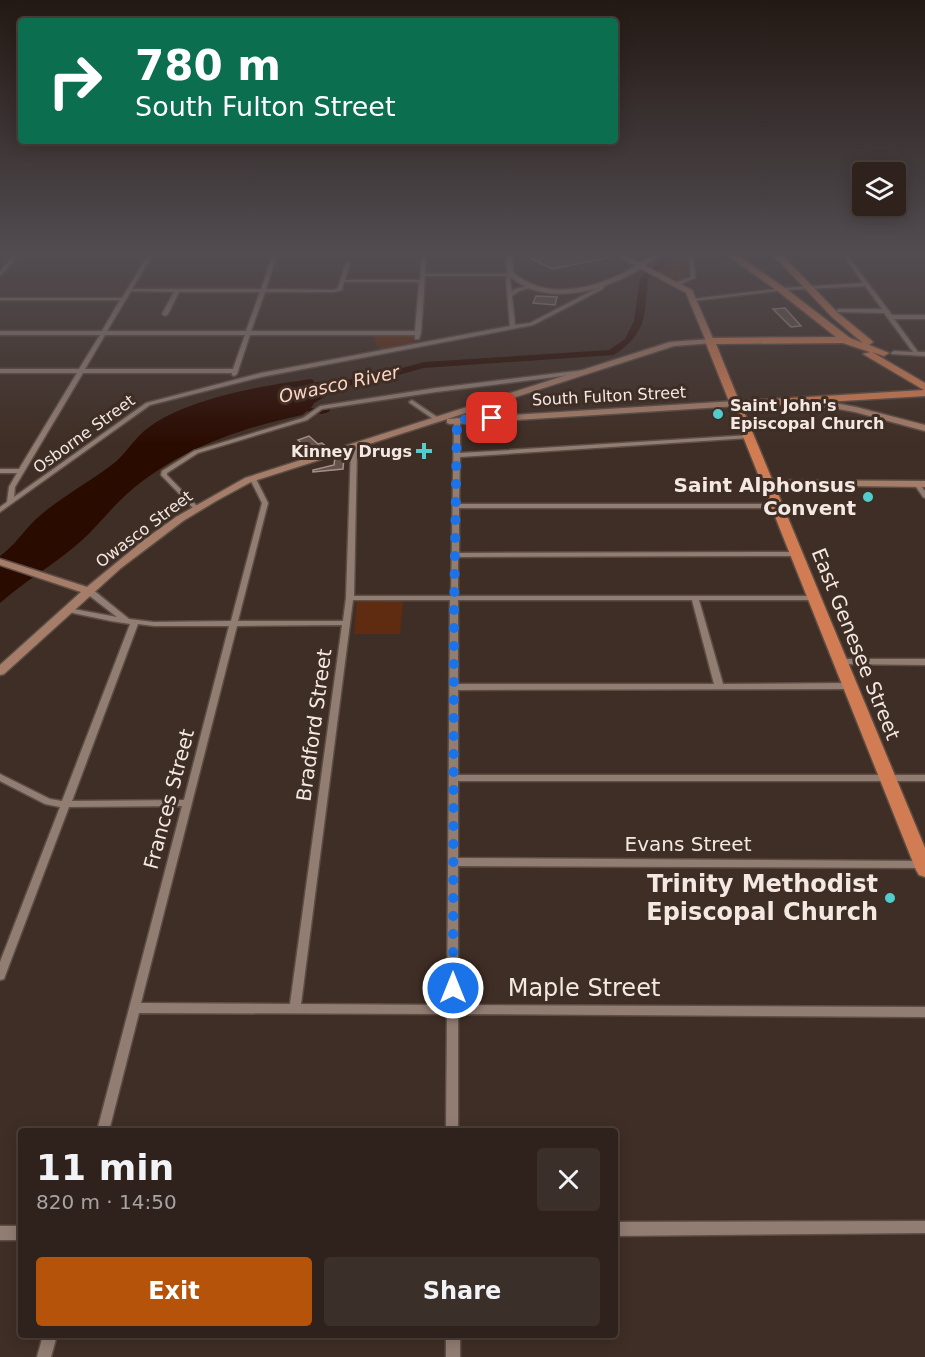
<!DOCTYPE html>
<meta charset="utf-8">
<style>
:root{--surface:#2f221c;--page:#3b2f29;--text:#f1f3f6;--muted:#a7a4a3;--line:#4a3f3b;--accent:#b45309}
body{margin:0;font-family:"DejaVu Sans",sans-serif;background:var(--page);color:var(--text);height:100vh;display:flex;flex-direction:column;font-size:22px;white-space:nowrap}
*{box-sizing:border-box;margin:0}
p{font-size:20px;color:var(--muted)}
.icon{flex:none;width:33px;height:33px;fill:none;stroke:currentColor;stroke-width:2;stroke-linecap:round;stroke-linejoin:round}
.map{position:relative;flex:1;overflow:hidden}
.drawer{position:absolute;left:18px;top:1128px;width:600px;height:210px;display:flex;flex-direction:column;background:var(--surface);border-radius:6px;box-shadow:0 3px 15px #0003,0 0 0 2px var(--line)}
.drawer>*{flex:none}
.top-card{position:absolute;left:18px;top:18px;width:600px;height:126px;border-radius:6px;box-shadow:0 3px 15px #0003,0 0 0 2px var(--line);background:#0b6e4f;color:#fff;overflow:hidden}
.buttons{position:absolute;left:852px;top:162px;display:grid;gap:12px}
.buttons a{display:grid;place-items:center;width:54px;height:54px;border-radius:6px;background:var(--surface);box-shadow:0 3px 15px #0003,0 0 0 2px var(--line);font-size:30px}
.pin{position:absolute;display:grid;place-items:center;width:51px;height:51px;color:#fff;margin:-26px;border-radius:12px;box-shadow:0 3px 9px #0006}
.me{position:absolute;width:66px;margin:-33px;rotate:0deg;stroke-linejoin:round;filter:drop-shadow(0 0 4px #0008)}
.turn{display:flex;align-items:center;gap:21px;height:126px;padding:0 18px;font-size:27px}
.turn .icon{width:78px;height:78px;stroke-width:2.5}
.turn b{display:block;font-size:42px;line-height:51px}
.round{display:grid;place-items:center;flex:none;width:63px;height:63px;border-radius:6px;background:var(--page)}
.overview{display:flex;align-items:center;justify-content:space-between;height:102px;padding:0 18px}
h1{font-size:36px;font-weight:800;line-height:45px}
.cta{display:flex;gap:12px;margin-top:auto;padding:12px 18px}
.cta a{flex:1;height:69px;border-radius:6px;background:var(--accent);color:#fff;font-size:24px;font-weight:800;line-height:69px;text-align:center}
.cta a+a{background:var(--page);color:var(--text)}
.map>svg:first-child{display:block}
.green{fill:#602c11}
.water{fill:#2a0b00}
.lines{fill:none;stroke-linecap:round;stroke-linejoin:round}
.river{fill:#2a0b00;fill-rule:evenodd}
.building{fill:#655248;stroke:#a59086;stroke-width:1.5}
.street-casing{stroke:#5c4d45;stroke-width:3}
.secondary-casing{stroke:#5c4d45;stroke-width:3}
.primary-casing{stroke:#5c4d45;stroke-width:3}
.highway-casing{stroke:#5c4d45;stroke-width:3}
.street{fill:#927d73;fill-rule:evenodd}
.secondary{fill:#a57d69;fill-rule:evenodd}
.primary{fill:#b87c5f;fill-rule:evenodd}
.highway{fill:#d17c52;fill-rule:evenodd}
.route{stroke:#1a73e8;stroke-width:10;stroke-dasharray:0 18}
.poi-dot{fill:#52cdce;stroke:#3f2e25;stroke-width:2}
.labels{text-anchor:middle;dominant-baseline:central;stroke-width:6;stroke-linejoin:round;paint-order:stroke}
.far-street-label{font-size:16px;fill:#f4e8e3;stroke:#3f2e25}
.far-poi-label{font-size:16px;font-weight:bold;fill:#f4e8e3;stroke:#3f2e25;text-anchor:start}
.far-water-label{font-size:18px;font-style:italic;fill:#fdd5c3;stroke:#3f2e25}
.poi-label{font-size:20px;font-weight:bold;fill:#f4e8e3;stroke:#3f2e25;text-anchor:end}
.street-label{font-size:20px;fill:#f4e8e3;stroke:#3f2e25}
.near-poi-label{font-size:24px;font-weight:bold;fill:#f4e8e3;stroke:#3f2e25;text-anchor:end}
.near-street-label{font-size:24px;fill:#f4e8e3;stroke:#3f2e25}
</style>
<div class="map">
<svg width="925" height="1357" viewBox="0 0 925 1357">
<rect width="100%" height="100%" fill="#3f2e25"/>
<g class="green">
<polygon points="662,255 683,255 686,279 681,281 649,264"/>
<polygon points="374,335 414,335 413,345 383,352 374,341"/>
<polygon points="403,601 400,634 354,634 357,602"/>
</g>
<path class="water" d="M312,379l14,17 -12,7 -3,5 19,1 -1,3 -8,2 -14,-3 -5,4c-64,14 -123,34 -174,78 -17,15 -31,34 -48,49 -25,22 -55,39 -80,61v-47c14,-10 23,-24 35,-36 20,-19 51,-36 74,-53 15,-11 20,-21 31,-32 35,-35 125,-50 172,-56z"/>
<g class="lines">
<path class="river" d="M667,255h9l-28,24c-4,37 0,53 -34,76l-190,13 -59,16 -48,4 -20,5 -5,-3 25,-8 48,-4 59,-16 185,-12 16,-11 9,-18 6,-43z"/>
</g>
<g class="building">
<polygon points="524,255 608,255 608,258 552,269"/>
<polygon points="536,296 557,297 555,305 533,303"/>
<polygon points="785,308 801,326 791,327 773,309"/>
<polygon points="309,436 318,444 322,443 329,449 309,455 300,447 304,445 298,440"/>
<polygon points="335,457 344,457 343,469 313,472 313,470 334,465"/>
</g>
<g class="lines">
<defs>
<g id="street">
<polygon points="14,255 19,255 0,276 0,272"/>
<path d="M148,255h4l-20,34h129l12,-34h4l-11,34 68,1 4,-2 8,-26 4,1 -5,17h75l2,-25h4l-1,19h86l3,2 -4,3 2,13 3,-3 18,-4v2l-14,4 -7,5 3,29 15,-2 69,-36 2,-3 4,1 -2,4 -70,36 -272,52 -111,28 -150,107v-5l7,-5 2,-15 8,-14h-17v-4h19l58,-96h-77v-4h79l21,-34h-100v-4h102l18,-31h-120v-2h122zM425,276h83l-2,3 4,47 -249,47 -115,30 -132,94 1,-10 68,-114h149v2l2,1 3,-2 13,-39h165v4h4l2,-6zM344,282h75l-4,49h-164l14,-39h69l8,-2zM131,291l43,1 -12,22 3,2 3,-2 11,-22h81l-14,39h-139zM105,335h140l-12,34h-148z"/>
<polygon points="689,255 693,255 695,278 679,285 675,285 675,283 691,277"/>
<polygon points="843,255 847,255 892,315 925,315 925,319 894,319 918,352 925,352 925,356 892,354 891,353 894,351 913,352 884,313 837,312 837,310 839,309 882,309 865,286 784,290 693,301 691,300 693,299 784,288 863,283"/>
<polygon points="584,370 587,372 586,373 436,392 322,409 307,420 198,453 167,473 167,475 197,506 198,507 195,509 193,508 161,475 162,471 194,451 303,418 320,406 436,388"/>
<polygon points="412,400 440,419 440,421 436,421 410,403 409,402"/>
<path d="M457,418l3,2v33l291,-18 1,1 -3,2 -289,19 -1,47h318l3,2 -3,2h-318v45l338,-1 4,2 -1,2 -342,1v39h359l1,2 -1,2h-118l24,84 127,-1 4,3 -4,3 -392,1v85h467v6h-467v77l467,3v6l-3,1 -464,-2v139l467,2v10l-467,-3v117h-12l1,-117 -308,-1 -30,118h-12l85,-325 -113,1 -64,169 -1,3 -4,1v-18l60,-155 -15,-3 -45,-23v-7l50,25 12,2 68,-177 -19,-3 -43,-9 -4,-2 4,-2 49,9 -31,-24 -1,-2 1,-2h6l37,30 25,3 77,-1 31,-118 -12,-24 3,-2 3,2 12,24 -30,118h105l3,-23 5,-151 3,-2 3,2 -3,149h97l3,-176zM353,600h97l-3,405 -146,-1zM458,600h234l22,84h-256zM138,624l16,2h75l-45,174 -112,1zM342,625l-52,379 -149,-1 96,-377z"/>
<polygon points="917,482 919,483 925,491 925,498 923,497 914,484"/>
<polygon points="840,659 925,659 925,665 837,664 836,662"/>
<polygon points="925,1221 925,1233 615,1236 615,1222"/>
<rect x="0" y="1226" width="21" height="14"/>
<polygon points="43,1335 57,1335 51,1357 37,1357"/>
<rect x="446" y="1335" width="14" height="22"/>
</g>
<g id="secondary">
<path d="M506,255h6l1,17c32,29 80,17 114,-1 10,-6 20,-16 32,-16 -35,32 -115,59 -152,18z"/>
<polygon points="710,339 713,339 713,343 674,346 447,419 735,401 739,404 738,406 450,424 447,423 447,419 251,482 216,501 183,521 121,568 4,674 0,675 0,665 81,592 0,565 0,559 87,587 144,540 176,517 245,478 670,342"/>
<polygon points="803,397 856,407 925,425 925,431 855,412 800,402 799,400"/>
<polygon points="768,480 925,481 925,487 765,485 763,483"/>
</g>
<polygon id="primary" points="616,255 624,255 692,290 714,341 713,343 706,341 686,293"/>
<path id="highway" d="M727,255h10l48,33 65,50 13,5 -31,-26 -59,-62h9l56,58 33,27 2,2 -4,3 20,8 -5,3 -12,-4 53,31v13l-183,11 183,441v29l-6,-2 -3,-5 -211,-529 5,-3 126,-1 -57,-45zM843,343l27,9 -7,2 61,36 -185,11 -23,-57z"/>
</defs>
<use href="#street" class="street-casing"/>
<use href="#secondary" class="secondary-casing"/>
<use href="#primary" class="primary-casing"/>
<use href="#highway" class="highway-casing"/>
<use href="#street" class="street"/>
<use href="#secondary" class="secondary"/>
<use href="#primary" class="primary"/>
<use href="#highway" class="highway"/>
</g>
<linearGradient id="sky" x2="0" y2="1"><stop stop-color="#231914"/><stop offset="0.57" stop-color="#524c51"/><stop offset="1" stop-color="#524c51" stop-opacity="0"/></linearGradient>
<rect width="925" height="445" fill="url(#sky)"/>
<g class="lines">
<polyline class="route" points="453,988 454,615 457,420 492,418"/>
</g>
<g class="poi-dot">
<circle cx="718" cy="414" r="6"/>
<path d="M421 442h6v6h6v6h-6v6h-6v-6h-6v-6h6z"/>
<circle cx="868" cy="497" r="6"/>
<circle cx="890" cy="898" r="6"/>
</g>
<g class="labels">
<g class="far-street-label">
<text transform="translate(609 396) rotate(-3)">South Fulton Street</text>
<text transform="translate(84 434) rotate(-36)">Osborne Street</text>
<text transform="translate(144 529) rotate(-37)">Owasco Street</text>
</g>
<g class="far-poi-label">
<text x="730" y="405">Saint John's<tspan x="730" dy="18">Episcopal Church</tspan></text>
<text x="412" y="451" text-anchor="end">Kinney Drugs</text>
</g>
<g class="far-water-label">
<text transform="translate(339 384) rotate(-12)">Owasco River</text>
</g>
<g class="poi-label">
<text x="856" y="485">Saint Alphonsus<tspan x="856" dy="23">Convent</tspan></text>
</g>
<g class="street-label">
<text transform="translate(856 644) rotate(68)">East Genesee Street</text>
<text transform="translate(314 725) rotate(-82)">Bradford Street</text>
<text transform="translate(169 799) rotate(-75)">Frances Street</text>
<text x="688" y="844">Evans Street</text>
</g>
<g class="near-poi-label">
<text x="878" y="884">Trinity Methodist<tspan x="878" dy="28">Episcopal Church</tspan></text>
</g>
<g class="near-street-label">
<text x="584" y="988">Maple Street</text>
</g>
</g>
</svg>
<div class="buttons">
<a><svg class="icon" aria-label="layers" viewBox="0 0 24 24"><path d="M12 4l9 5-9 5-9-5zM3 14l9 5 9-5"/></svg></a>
</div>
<div class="pin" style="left:492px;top:418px;background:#d93025"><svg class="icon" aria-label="arrive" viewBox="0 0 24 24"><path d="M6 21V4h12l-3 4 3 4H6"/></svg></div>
<svg class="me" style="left:453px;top:988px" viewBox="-20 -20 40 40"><circle r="17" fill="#1a73e8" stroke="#fff" stroke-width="3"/><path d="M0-11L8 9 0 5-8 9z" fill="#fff"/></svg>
<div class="top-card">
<div class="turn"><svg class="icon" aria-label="right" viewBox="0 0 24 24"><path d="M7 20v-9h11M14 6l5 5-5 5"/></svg><div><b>780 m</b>South Fulton Street</div></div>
</div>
<section class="drawer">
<div class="overview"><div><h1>11 min</h1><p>820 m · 14:50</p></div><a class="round"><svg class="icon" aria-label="close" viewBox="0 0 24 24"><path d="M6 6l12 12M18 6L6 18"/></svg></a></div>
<div class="cta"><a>Exit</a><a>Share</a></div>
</section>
</div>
